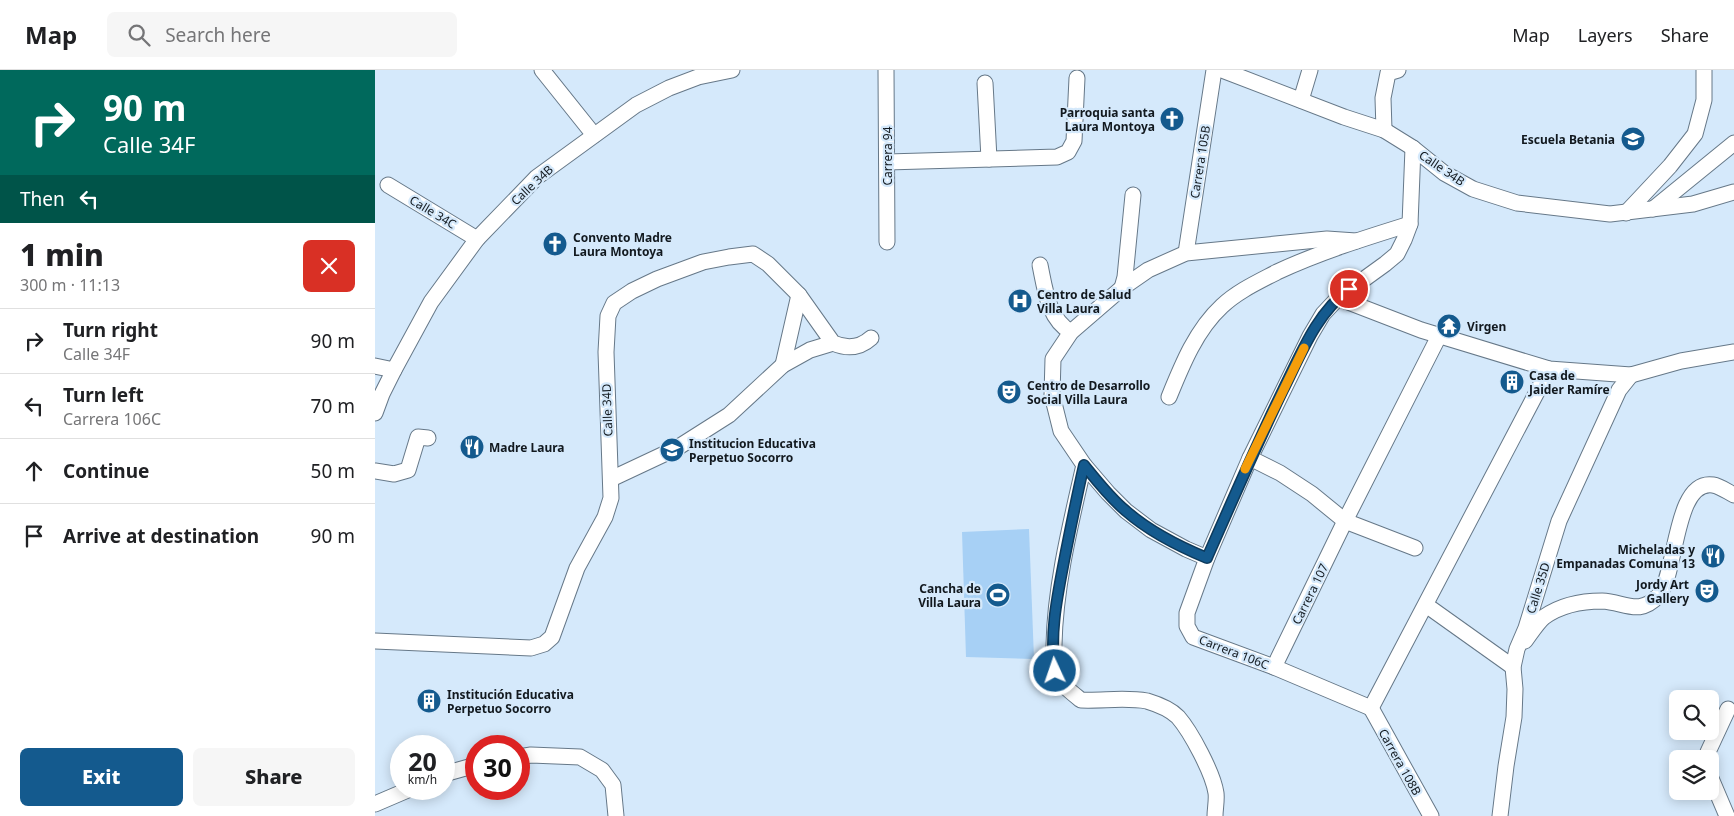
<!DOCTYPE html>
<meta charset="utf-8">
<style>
:root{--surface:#fff;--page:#f6f6f6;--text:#202124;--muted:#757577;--line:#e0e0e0;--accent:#145a8e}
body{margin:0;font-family:"Noto Sans",sans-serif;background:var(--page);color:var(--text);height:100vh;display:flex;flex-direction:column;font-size:19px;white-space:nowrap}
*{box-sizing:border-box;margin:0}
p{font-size:16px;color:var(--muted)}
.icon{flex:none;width:28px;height:28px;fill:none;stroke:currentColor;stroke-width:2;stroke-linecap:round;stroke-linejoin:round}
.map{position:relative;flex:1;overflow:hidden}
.side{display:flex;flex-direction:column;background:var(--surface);width:375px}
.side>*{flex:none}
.hud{background:#00695c;color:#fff;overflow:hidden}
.buttons{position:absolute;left:1294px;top:620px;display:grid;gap:10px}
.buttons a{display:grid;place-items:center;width:50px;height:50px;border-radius:8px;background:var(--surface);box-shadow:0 2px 12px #0003;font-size:25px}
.speed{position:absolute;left:15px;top:665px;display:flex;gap:10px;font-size:25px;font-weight:700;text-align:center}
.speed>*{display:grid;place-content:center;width:65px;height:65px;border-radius:50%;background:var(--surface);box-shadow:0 2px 12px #0003;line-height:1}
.speed small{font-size:12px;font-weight:400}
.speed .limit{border:8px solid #d22;background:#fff;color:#111}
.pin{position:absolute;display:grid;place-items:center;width:42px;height:42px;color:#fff;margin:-21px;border:2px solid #fff;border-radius:50%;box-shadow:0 1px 5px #0007}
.me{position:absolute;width:55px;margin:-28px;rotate:357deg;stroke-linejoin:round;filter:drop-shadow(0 0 4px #0008)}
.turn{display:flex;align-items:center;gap:18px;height:105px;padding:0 20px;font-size:22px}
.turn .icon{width:65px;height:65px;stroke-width:2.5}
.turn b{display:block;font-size:35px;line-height:42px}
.then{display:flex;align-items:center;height:48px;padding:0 20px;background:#0003;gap:10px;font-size:19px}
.round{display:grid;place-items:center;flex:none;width:52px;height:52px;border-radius:8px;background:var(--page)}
.overview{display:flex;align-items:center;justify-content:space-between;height:85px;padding:0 20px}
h1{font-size:30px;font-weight:800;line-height:38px}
.action{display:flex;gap:10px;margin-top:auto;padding:10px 20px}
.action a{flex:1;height:58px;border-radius:8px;background:var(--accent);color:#fff;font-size:20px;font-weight:800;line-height:58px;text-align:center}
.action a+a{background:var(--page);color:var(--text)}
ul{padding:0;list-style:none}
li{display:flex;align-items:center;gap:15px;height:65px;padding:0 20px;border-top:1px solid var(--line)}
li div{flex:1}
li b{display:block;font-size:19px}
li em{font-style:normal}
header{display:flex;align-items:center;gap:30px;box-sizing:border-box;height:70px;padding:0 25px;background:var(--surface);border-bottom:1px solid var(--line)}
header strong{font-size:24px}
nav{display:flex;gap:28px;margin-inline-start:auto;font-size:18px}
.search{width:350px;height:45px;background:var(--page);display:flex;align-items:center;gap:12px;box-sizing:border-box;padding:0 18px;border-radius:8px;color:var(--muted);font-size:19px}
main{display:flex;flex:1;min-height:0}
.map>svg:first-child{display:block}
.green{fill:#a7d0f5}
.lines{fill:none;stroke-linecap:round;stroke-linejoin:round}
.minor-casing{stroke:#667888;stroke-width:17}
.minor{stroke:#fff;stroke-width:15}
.route-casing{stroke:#0d3a5c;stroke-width:12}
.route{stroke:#145a8e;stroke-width:9}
.slow{stroke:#f59e0b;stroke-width:9}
.labels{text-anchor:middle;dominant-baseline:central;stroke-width:4.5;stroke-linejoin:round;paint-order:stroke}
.poi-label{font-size:12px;font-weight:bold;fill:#12191f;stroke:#d5e9fb;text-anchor:start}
.street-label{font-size:12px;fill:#12191f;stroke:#d5e9fb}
</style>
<header>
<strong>Map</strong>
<div class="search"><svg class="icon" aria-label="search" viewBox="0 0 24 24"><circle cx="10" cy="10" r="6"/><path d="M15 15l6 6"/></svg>Search here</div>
<nav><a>Map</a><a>Layers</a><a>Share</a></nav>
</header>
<main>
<section class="side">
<div class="hud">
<div class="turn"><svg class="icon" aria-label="right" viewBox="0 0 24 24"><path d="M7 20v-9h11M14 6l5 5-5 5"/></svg><div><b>90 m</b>Calle 34F</div></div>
<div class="then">Then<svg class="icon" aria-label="left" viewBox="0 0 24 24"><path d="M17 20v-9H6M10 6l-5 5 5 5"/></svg></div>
</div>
<div class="overview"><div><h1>1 min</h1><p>300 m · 11:13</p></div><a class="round" style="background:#d93025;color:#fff"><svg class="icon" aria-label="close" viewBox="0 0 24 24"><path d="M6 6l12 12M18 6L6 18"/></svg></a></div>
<ul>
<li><svg class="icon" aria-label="right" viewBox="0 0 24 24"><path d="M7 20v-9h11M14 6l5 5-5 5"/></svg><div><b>Turn right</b><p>Calle 34F</p></div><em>90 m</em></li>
<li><svg class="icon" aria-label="left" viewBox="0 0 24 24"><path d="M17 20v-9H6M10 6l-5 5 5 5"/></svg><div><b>Turn left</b><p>Carrera 106C</p></div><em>70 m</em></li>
<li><svg class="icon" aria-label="ahead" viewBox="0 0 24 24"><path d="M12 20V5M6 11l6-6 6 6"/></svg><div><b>Continue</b></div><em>50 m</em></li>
<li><svg class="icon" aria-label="arrive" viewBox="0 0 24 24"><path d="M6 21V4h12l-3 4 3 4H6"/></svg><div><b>Arrive at destination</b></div><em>90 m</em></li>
</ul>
<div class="action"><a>Exit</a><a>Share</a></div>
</section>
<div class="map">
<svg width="1359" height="746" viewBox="0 0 1359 746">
<rect width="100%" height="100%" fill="#d5e9fb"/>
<polygon class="green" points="654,459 659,589 591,587 587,462"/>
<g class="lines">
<defs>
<g id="minor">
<polyline points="167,0 219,65"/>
<polyline points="511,0 512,172"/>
<polyline points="847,0 969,47 1009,60 1038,78 1069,103 1098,119 1142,133 1235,144 1318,134 1359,122"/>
<polyline points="610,13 614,89"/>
<polyline points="926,30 935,0"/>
<polyline points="1009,60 1008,28 1013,3 1023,0"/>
<polyline points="512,92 682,87 693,82 699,71 702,8"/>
<polyline points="13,115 102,169"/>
<polyline points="1278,139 1359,73"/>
<polyline points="1251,143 1295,96 1320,64 1329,30 1329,0"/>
<polyline points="811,183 839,0"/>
<path d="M665,195c5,24 8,54 31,67"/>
<polyline points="747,218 750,207 758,125"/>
<polyline points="963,228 1046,260 1174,299 1256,305 1306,291 1359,282"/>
<polyline points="408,295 424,225"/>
<polyline points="0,296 19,300"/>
<path d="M794,327c13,-32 27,-67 53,-91 16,-15 36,-24 55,-34 43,-20 88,-34 133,-48"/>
<polyline points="0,343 7,324 19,300 56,232 102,169 162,107 261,35 294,18 323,7 357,0"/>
<polyline points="875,388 905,403 937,424 970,451 1040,478"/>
<path d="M709,395c-13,57 -29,121 -30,180 0,9 -2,19 1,27 5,12 16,20 26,28 22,1 44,-3 66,1 10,3 23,8 31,16 13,15 35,56 38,76 1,7 -1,16 -1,23"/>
<polyline points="0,401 19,404 33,400 43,367 53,368"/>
<polyline points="236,409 302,378 354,345 408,295 435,280 458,273"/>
<polyline points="832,488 811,479 776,460 751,441 733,423 709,395 686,361 677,325 678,289 696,262 747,218 773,200 811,183 952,169 981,171"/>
<polyline points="1051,535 1138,597"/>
<path d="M0,571l156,7 13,-4 8,-7 25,-69 28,-51 6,-19 -5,-146 2,-36 6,-13 18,-12 25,-12 46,-17 26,-5 24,-3 15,10 31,31 34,48c14,6 27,5 38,-5"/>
<path d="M1150,571c6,-8 12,-18 19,-24 17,-12 39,-16 58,-16 23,1 37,16 57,-6 18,-21 15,-116 54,-110 7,1 15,7 21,10"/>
<polyline points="899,597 970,451 1064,266"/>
<polyline points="996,638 899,597 818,567 812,556 812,543 832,488 875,388 935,266 948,244 963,228 1010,194 1022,184 1029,170 1035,154 1038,78"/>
<polyline points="996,638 1174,299"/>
<polyline points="996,638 1056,746"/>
<polyline points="144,687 156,685 205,687 227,700 238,715 241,746"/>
<polyline points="1332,689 1333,682 1353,639"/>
<polyline points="69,704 101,695"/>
<polyline points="1335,706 1352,746"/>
<polyline points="0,734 35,719"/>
<polyline points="1125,746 1131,696 1139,647 1140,619 1138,597 1142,579 1151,558 1184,451 1244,320 1256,305"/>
</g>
</defs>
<use href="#minor" class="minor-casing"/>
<use href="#minor" class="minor"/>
</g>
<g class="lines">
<defs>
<path id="route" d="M680,601c-6,-38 3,-78 10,-115 6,-30 12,-61 19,-91 13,16 26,33 42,46 24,21 52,35 81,47 25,-57 49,-112 76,-168 18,-36 33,-76 66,-101"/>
</defs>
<use href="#route" class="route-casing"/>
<use href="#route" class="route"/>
<polyline class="slow" points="870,399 929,278"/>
</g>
<defs>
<symbol id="church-disc" viewBox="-11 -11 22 22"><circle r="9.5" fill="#145a8e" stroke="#d5e9fb"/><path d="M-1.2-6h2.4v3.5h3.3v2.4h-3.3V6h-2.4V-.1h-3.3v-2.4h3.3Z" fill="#fff"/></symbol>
<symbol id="school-disc" viewBox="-11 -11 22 22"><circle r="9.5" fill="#145a8e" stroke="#d5e9fb"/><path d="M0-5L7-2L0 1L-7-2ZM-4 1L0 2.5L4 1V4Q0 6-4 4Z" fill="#fff"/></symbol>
<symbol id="hospital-disc" viewBox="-11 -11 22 22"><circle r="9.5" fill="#145a8e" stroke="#d5e9fb"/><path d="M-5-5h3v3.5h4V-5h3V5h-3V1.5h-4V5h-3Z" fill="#fff"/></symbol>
<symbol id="temple-disc" viewBox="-11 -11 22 22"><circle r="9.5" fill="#145a8e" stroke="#d5e9fb"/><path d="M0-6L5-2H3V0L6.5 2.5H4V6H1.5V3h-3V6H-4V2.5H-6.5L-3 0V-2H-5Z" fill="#fff"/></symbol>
<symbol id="building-disc" viewBox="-11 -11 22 22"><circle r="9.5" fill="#145a8e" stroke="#d5e9fb"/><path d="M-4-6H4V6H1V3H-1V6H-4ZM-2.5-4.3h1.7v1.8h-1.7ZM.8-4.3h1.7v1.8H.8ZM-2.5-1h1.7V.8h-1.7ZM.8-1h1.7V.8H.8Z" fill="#fff"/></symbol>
<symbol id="theatre-disc" viewBox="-11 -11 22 22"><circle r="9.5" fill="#145a8e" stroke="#d5e9fb"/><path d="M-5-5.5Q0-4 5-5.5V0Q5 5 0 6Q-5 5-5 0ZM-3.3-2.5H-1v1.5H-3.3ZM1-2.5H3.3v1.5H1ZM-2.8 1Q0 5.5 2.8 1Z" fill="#fff"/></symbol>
<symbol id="restaurant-disc" viewBox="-11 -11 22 22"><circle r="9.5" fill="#145a8e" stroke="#d5e9fb"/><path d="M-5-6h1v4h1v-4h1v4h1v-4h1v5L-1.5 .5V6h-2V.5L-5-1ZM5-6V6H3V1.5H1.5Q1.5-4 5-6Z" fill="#fff"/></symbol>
<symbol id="stadium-disc" viewBox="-11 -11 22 22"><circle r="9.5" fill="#145a8e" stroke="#d5e9fb"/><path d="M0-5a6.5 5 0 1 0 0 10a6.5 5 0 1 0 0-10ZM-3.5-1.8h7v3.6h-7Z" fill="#fff"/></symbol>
</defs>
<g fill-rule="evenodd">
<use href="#church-disc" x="783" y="35" width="28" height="28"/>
<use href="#school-disc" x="1244" y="55" width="28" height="28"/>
<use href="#church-disc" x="166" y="160" width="28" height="28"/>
<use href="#hospital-disc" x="631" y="217" width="28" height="28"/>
<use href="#temple-disc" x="1060" y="242" width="28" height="28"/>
<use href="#building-disc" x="1123" y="298" width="28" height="28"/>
<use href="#theatre-disc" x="620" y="308" width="28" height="28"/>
<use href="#restaurant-disc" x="83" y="363" width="28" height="28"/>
<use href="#school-disc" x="283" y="366" width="28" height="28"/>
<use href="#restaurant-disc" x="1324" y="472" width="28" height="28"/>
<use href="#theatre-disc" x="1318" y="507" width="28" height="28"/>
<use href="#stadium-disc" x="609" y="511" width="28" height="28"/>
<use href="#building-disc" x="40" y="617" width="28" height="28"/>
</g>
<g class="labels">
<g class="poi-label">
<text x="780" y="42" text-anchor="end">Parroquia santa<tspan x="780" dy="14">Laura Montoya</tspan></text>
<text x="1240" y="69" text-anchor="end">Escuela Betania</text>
<text x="198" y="167">Convento Madre<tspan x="198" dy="14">Laura Montoya</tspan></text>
<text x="662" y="224">Centro de Salud<tspan x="662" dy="14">Villa Laura</tspan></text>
<text x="1092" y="256">Virgen</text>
<text x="1154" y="305">Casa de<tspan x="1154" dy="14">Jaider Ramíre</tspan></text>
<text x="652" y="315">Centro de Desarrollo<tspan x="652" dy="14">Social Villa Laura</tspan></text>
<text x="314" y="373">Institucion Educativa<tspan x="314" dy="14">Perpetuo Socorro</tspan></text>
<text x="114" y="377">Madre Laura</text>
<text x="1320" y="479" text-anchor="end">Micheladas y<tspan x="1320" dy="14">Empanadas Comuna 13</tspan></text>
<text x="1314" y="514" text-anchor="end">Jordy Art<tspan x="1314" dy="14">Gallery</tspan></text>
<text x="606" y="518" text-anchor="end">Cancha de<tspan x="606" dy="14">Villa Laura</tspan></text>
<text x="72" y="624">Institución Educativa<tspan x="72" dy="14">Perpetuo Socorro</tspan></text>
</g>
<g class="street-label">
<text transform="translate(512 86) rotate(-90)">Carrera 94</text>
<text transform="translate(825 92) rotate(-81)">Carrera 105B</text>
<text transform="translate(1067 98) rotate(34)">Calle 34B</text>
<text transform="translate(157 115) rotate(-43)">Calle 34B</text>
<text transform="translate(58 142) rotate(31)">Calle 34C</text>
<text transform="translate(232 340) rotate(-92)">Calle 34D</text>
<text transform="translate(1163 518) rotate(-73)">Calle 35D</text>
<text transform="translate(935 524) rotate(-64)">Carrera 107</text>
<text transform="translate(859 582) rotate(21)">Carrera 106C</text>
<text transform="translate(1025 692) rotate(61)">Carrera 108B</text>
</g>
</g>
</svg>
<div class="buttons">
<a><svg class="icon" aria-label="search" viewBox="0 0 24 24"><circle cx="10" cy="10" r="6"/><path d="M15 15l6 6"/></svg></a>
<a><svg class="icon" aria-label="layers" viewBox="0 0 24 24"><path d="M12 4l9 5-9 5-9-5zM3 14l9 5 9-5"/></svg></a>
</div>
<div class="speed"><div>20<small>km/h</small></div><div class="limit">30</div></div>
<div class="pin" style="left:974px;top:219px;background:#d93025"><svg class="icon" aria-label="arrive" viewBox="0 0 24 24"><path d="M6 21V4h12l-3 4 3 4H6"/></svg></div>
<svg class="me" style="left:680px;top:601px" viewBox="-20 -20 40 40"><circle r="17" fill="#145a8e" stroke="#fff" stroke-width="3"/><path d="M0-11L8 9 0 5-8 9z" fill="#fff"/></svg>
</div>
</main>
